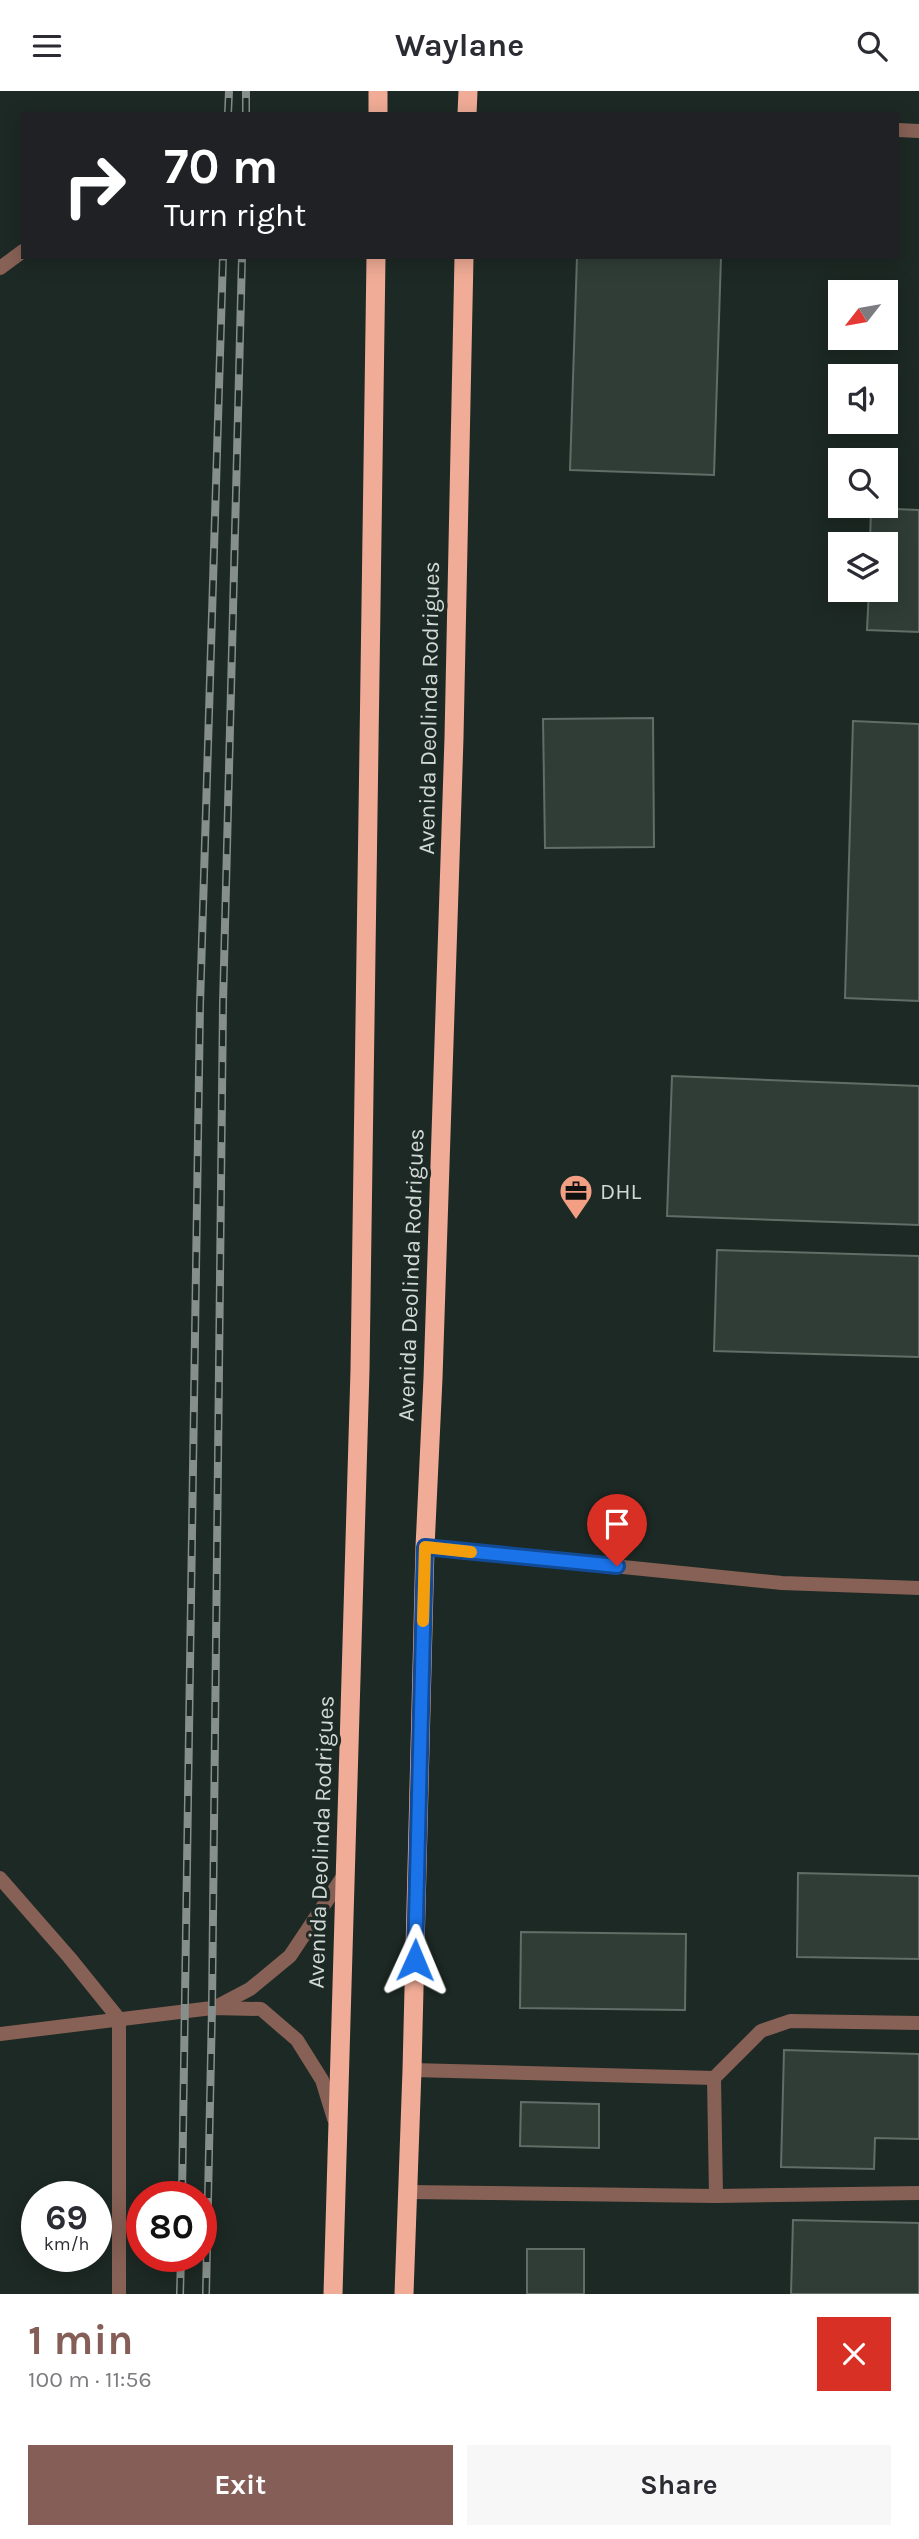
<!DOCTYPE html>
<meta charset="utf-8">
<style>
:root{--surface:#fff;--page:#f7f7f7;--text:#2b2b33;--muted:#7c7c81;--accent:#855f57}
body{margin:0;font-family:Karla,sans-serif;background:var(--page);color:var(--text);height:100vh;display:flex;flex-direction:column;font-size:26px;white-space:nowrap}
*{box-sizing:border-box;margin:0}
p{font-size:23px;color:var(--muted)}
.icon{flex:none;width:38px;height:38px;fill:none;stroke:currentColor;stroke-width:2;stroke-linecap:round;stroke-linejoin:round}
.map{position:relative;height:2203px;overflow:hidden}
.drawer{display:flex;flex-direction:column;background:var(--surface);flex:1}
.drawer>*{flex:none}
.guide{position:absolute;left:21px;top:21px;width:878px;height:147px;border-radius:0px;box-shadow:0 4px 18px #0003;background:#202124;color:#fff;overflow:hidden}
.needle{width:46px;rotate:239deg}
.fabs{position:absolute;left:828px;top:189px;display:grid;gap:14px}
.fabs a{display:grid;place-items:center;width:70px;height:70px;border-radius:0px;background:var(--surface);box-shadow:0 4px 18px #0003;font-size:35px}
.speed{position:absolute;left:21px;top:2090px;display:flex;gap:14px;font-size:35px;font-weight:700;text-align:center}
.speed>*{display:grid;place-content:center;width:91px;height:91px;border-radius:50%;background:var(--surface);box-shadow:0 4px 18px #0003;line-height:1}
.speed small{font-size:18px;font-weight:400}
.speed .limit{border:10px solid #d22;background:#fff;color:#111}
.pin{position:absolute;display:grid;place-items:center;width:60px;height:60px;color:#fff;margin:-72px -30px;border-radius:50% 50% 50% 0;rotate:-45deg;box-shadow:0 0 7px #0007}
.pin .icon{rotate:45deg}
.me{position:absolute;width:77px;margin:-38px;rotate:1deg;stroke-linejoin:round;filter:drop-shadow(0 0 5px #0008)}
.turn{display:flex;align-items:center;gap:24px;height:147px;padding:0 28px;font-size:32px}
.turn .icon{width:91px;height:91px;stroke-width:2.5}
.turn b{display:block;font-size:49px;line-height:60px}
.round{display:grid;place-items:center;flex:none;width:74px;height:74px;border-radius:0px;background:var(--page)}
.overview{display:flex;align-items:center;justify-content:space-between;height:119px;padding:0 28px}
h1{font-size:42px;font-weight:700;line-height:52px;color:var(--accent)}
.button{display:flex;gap:14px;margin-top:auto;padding:14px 28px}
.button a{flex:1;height:80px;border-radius:0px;background:var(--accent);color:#fff;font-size:28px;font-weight:700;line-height:80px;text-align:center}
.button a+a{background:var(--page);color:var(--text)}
header{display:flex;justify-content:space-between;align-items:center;height:91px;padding:0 28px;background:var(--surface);font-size:32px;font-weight:700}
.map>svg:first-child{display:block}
.building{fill:#303d37;stroke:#606e67;stroke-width:2}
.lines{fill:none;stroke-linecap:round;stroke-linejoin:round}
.service{stroke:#876155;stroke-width:14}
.minor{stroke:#876155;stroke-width:14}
.tertiary{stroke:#876155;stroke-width:14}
.trunk{stroke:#f0ac96;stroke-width:19}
.rail-casing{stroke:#868f8b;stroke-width:8}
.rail{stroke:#1d2924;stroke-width:5;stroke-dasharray:16;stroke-linecap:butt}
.route-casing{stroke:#114b97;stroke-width:18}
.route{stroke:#1a73e8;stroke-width:12}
.slow{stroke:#f59e0b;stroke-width:12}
.labels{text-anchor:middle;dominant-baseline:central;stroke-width:7;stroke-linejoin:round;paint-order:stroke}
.street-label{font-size:23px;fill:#d1d8d5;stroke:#1d2924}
.poi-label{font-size:23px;fill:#d1d8d5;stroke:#1d2924;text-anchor:start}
</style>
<header><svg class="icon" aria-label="menu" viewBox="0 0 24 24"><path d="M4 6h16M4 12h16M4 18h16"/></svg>Waylane<svg class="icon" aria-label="search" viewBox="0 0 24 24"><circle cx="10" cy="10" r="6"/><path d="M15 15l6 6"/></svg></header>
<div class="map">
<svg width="919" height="2203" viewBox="0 0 919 2203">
<rect width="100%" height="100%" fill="#1d2924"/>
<g class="building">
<polygon points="577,166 721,166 714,384 570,379"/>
<polygon points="871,417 919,419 919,541 867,539 869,499 886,499 886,453 870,453"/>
<polygon points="653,627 654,756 545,757 543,628"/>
<polygon points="853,630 919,633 919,910 845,907"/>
<polygon points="672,985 919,995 919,1134 667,1125"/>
<polygon points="717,1159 919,1165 919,1266 714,1260"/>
<polygon points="798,1782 919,1785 919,1868 797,1866"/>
<polygon points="521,1841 686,1843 685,1919 520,1917"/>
<polygon points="784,1959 919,1963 919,2048 875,2047 874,2078 781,2076"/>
<polygon points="521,2011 599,2013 599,2057 520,2055"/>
<polygon points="793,2129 919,2132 919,2203 791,2203"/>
<rect x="527" y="2158" width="57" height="45"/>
</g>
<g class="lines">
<g class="service">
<polyline points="0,177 23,160"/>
<polyline points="425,1456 782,1492 919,1497"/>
<polyline points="0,1787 69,1866 119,1928"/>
<polyline points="412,1979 714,1987 761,1940 790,1930 919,1932"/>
<polyline points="714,1987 716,2105"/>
<polyline points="408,2101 716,2105 919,2102"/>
</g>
<g class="minor">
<polyline points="898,39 919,40"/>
<polyline points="119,1928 119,2203"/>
</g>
<g class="tertiary">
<polyline points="214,1917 250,1898 290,1865 344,1784"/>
<polyline points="0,1943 212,1917 261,1918 297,1949 322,1989 334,2028"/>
</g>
<g class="trunk">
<polyline points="378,23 378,0"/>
<polyline points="467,23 468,0"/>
<polyline points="333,2203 360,1279 376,166"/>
<polyline points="404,2203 412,1979 425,1456 433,1287 454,647 464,166"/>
</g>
<defs>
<g id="rail">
<polyline points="228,23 229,0"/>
<polyline points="246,23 246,0"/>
<polyline points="182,2105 200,914 223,166"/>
<polyline points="180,2203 181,2165"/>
<polyline points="206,2203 212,1917 223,913 242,166"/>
</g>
</defs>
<use href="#rail" class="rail-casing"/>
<use href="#rail" class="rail"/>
</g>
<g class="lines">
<defs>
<polyline id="route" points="415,1869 425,1456 617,1475"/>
</defs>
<use href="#route" class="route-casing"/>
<use href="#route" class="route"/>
<polyline class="slow" points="423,1530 425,1456 471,1461"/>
</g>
<defs>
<symbol id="office-pin" viewBox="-11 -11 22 30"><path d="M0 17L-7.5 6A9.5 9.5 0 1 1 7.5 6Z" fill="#f39f84" stroke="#1d2924"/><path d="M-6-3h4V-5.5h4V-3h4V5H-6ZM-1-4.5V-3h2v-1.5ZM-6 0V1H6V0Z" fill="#111"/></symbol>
</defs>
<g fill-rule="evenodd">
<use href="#office-pin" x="557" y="1081" width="38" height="52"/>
</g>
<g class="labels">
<g class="street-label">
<text transform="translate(429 617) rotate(-89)">Avenida Deolinda Rodrigues</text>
<text transform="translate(411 1184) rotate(-88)">Avenida Deolinda Rodrigues</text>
<text transform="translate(321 1751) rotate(-88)">Avenida Deolinda Rodrigues</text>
</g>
<g class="poi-label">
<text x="600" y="1100">DHL</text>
</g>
</g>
</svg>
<div class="fabs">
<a><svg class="needle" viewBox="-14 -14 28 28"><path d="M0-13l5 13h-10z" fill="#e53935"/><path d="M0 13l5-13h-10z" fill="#7c7c81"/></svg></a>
<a><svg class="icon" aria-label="sound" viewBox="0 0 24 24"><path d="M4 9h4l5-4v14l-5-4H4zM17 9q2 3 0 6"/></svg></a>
<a><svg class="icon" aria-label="search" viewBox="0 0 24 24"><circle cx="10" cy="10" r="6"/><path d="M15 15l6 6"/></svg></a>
<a><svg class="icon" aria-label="layers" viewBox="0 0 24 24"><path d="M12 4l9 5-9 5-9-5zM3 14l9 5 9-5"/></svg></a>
</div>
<div class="speed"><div>69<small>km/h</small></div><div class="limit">80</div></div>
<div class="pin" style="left:617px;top:1475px;background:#d93025"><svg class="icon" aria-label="arrive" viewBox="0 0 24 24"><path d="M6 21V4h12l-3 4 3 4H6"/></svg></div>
<svg class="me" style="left:415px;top:1869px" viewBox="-20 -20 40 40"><path d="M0-17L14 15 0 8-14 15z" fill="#1a73e8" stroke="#fff" stroke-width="4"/></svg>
<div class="guide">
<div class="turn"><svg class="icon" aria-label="right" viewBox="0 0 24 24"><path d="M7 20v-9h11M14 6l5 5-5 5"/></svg><div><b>70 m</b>Turn right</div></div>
</div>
</div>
<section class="drawer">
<div class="overview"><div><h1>1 min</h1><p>100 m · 11:56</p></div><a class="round" style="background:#d93025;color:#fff"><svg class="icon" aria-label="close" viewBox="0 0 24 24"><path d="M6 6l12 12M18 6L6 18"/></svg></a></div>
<div class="button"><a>Exit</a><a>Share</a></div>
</section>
